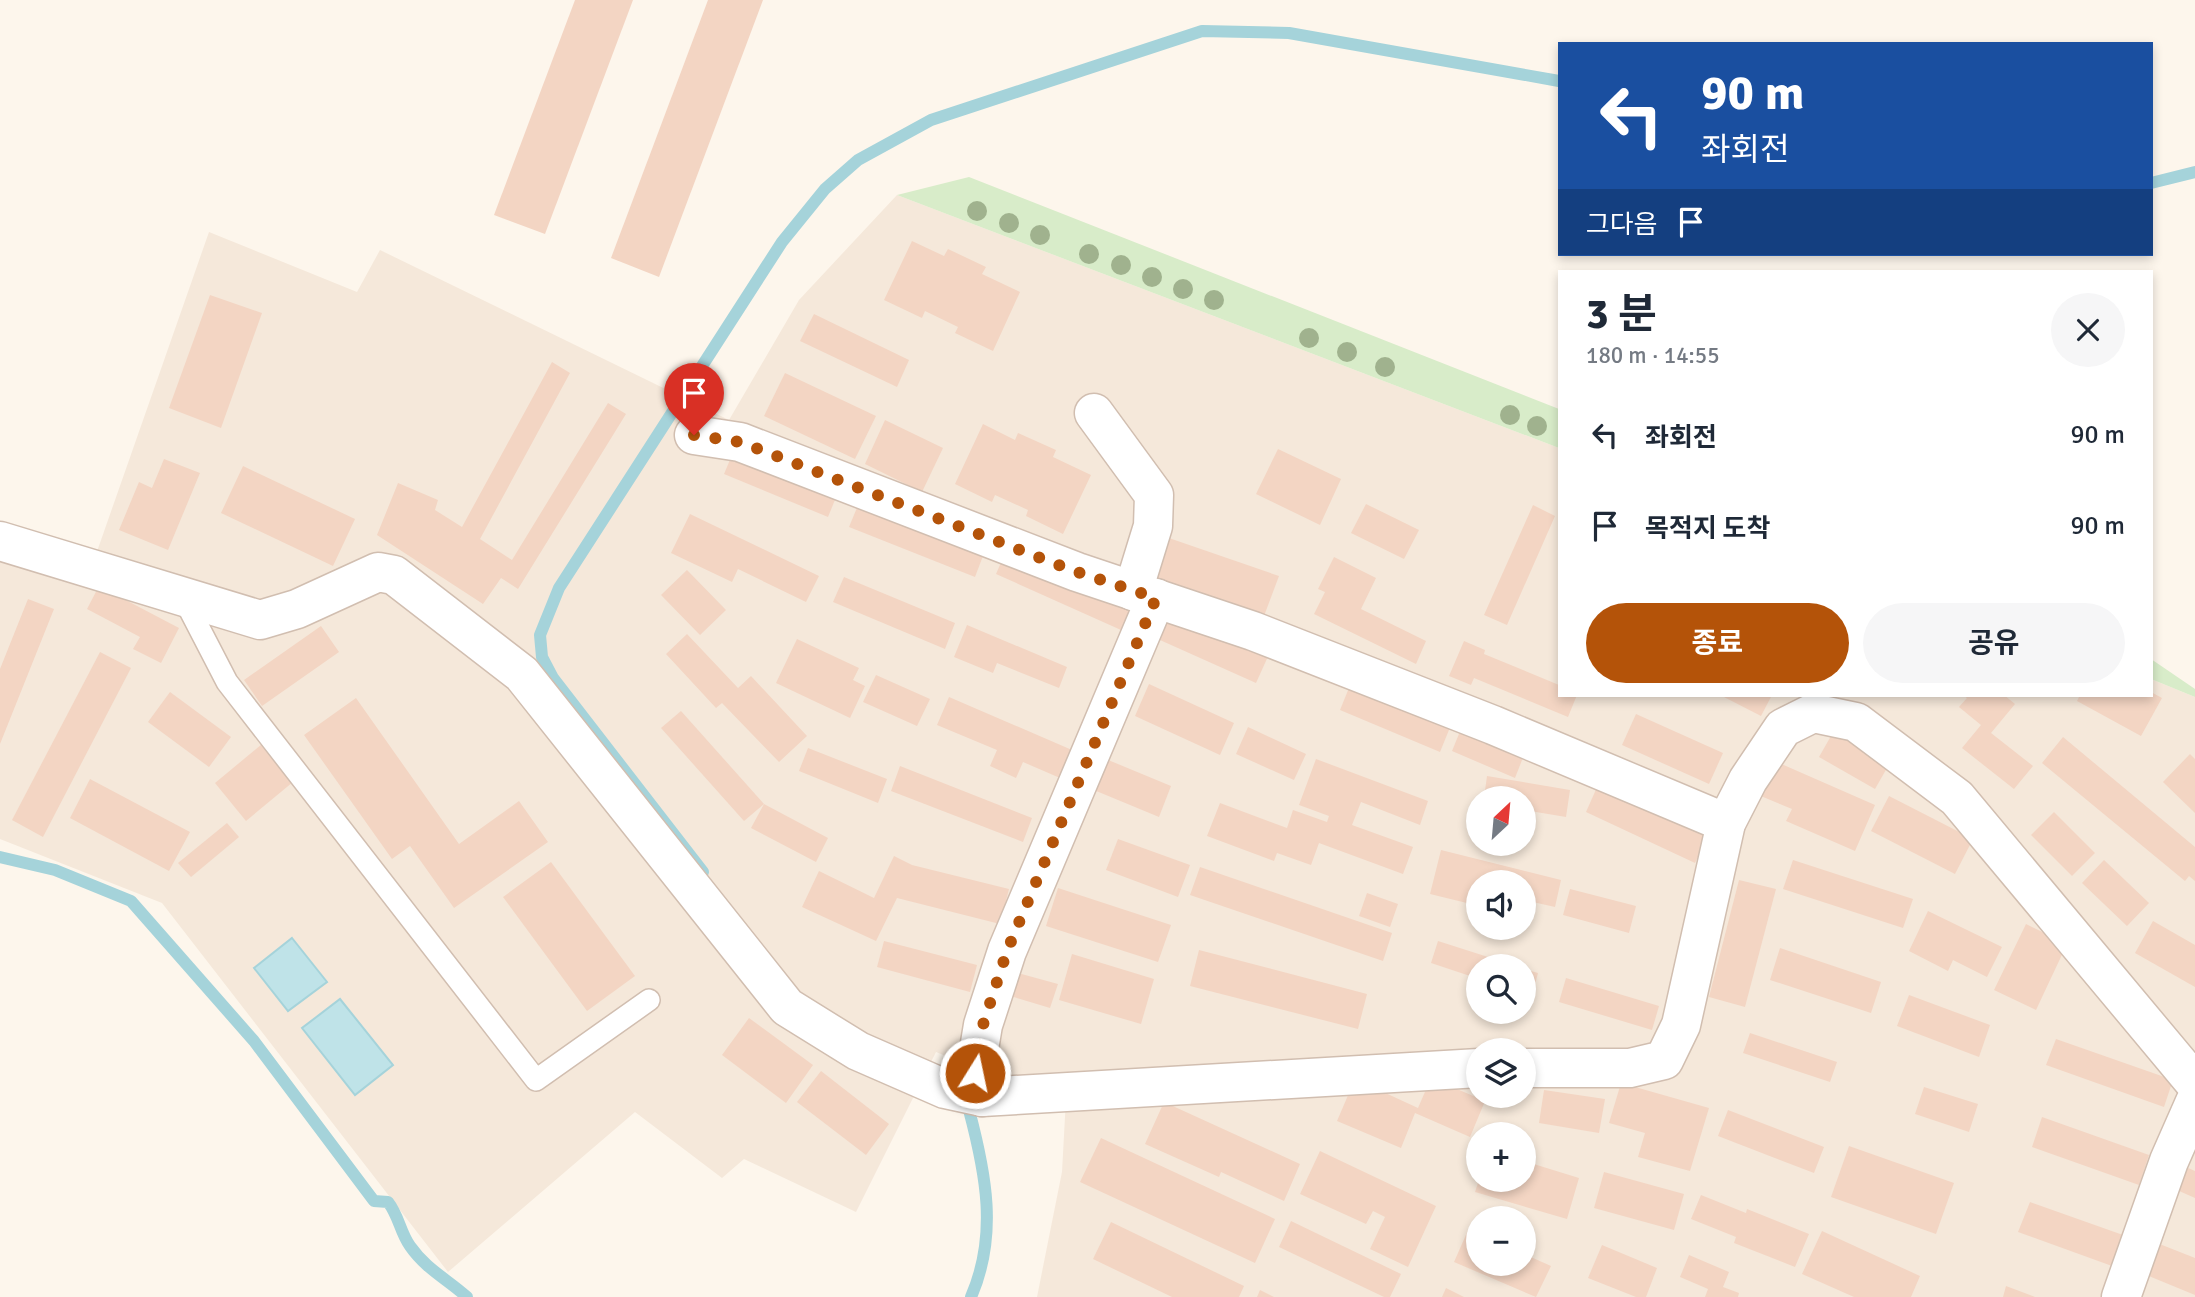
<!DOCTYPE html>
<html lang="ko">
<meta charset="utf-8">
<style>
:root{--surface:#fff;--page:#f6f6f7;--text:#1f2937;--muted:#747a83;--accent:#b45309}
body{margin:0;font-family:Signika,"Noto Sans KR",sans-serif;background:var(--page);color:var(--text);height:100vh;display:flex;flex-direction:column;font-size:26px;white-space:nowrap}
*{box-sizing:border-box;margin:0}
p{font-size:23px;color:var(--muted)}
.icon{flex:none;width:38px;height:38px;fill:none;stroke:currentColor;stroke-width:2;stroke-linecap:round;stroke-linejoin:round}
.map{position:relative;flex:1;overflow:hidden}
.drawer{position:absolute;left:1558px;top:270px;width:595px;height:427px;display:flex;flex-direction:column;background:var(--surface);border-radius:0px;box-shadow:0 4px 10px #0003}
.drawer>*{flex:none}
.banner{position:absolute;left:1558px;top:42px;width:595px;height:214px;border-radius:0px;box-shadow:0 4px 10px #0003;background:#1a4fa0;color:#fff;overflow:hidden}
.needle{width:46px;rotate:26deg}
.fabs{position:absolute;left:1466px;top:786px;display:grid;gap:14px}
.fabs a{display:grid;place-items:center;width:70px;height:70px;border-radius:50%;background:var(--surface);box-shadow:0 4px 10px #0003;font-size:35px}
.pin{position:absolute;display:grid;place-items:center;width:60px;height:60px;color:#fff;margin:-72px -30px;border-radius:50% 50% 50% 0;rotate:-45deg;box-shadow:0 0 7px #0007}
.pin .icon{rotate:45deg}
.me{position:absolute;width:77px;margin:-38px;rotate:10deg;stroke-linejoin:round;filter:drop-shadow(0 0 5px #0008)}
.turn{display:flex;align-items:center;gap:24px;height:147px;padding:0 28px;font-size:32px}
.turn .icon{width:91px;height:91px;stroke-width:2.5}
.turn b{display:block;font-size:49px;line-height:60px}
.then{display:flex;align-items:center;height:66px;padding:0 28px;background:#0003;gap:14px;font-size:26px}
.round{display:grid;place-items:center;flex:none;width:74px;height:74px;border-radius:37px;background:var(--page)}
.head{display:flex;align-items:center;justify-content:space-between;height:119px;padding:0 28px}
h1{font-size:42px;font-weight:700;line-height:52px}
.cta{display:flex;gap:14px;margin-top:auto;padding:14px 28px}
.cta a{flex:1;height:80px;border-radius:42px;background:var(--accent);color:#fff;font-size:28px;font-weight:700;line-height:80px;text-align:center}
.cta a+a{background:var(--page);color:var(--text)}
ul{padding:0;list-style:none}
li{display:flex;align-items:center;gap:21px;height:91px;padding:0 28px}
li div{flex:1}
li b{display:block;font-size:26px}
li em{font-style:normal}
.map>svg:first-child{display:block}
.residential{fill:#f5e8da;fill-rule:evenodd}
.green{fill:#d8ecc9}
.water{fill:#bfe3e8;stroke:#a5d3da;stroke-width:2}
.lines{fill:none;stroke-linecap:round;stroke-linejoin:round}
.stream{stroke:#a5d3da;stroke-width:12}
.building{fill:#f3d5c3}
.lane-casing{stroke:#d1beb0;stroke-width:24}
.street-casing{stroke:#d1beb0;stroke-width:41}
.lane{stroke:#fff;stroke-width:21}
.street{stroke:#fff;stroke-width:38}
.tree{fill:#a0b28e}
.route{stroke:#b45309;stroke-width:12;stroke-dasharray:0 21.6}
</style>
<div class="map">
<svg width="2195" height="1297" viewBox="0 0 2195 1297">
<rect width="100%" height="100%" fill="#fdf6ec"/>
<path class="residential" d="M897,195l662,253v247h592v-16l44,18v600h-1158l25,-125 5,-92 -47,-2 -62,-17 -22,-9 -80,160 -112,-53 -22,19 -87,-66 -187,160 -286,-369 -162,-64v-288l87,29 122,-348 148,60 23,-42 349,170 70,-120zM1479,798h45v46h-45zM1479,882h45v46h-45zM1479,966h45v46h-45zM1479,1050h45v46h-45zM1479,1134h45v46h-45zM1479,1218h45v46h-45z"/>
<g class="green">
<polygon points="969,177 1559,409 1559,448 897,195"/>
<polygon points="2151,659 2195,689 2195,697 2151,679"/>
</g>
<g class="water">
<polygon points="292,938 327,982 288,1011 254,968"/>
<polygon points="340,999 393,1065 355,1095 302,1028"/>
</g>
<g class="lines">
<g class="stream">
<polyline points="2151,183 2195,172"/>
<path d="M0,857l55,13 76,31 123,140 120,160 14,1c11,14 12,30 22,44 16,23 37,33 57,51"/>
<polyline points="703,872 553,678 542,657 540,635 559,588 782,242 825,189 858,160 931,120 1202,31 1289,33 1559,81"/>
<path d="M969,1110c17,64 29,125 2,187"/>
</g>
</g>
<g class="building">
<polygon points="575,0 633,0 545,234 494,215"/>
<polygon points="708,0 763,0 659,277 611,258"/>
<polygon points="912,241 944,256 948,249 986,267 982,274 1020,292 993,351 955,333 958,327 925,311 922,318 884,300"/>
<polygon points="210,295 262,313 221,428 169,408"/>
<polygon points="814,314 909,360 897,387 800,341"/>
<polygon points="552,362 570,373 480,539 512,560 608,403 626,414 518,589 501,578 483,604 377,535 398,483 438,500 435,510 462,527"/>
<polygon points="785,373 876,416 855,459 764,416"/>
<polygon points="885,420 943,448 922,492 865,464"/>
<polygon points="983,424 1015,440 1018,433 1056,450 1053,457 1091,475 1063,534 1026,516 1028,510 995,495 992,502 955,484"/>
<polygon points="735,448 839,490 828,517 724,474"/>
<polygon points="1278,449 1341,479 1320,525 1256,494"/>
<polygon points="164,459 200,473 168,550 119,530 139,482 152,488"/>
<polygon points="243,466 355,519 333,566 221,513"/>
<polygon points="861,498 986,548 975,577 849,527"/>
<polygon points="1366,504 1419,530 1404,559 1351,533"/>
<polygon points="1533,505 1555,516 1507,625 1484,615"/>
<polygon points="690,514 819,576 806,602 738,569 732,582 671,553"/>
<polygon points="1166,537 1279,576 1264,616 1152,577"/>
<polygon points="1006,551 1131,607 1121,630 996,574"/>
<polygon points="1334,557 1376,578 1361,609 1426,641 1416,664 1314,614 1325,592 1318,589"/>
<polygon points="687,570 726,610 700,635 661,595"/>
<polygon points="844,577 955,623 945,649 833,602"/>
<polygon points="99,586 179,628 161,663 133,649 140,637 87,609"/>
<polygon points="28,599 54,609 0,744 0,669"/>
<polygon points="1161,613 1270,652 1256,683 1151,636"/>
<polygon points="967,625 1067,667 1059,688 997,663 993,673 954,657"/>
<polygon points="321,626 339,652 262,706 244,680"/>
<polygon points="687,634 738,688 751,676 807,736 779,762 722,703 716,708 666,654"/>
<polygon points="797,639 859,668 853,680 865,686 850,718 776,683"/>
<polygon points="1464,641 1485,650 1484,654 1559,685 1559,695 1577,695 1568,717 1474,678 1471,685 1449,676"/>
<polygon points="100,652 131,668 43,837 12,820"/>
<polygon points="876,675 930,699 917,726 863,702"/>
<polygon points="1351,683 1451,725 1440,752 1340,710"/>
<polygon points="1149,684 1234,723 1220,755 1135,716"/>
<polygon points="170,692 231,737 209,767 148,722"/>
<polygon points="2151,692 2162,698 2141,736 2077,701 2080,695 2151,695"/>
<polygon points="1720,695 1772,695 1761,716"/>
<polygon points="1963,695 2004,695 2015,704 1991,733 2033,766 2014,789 1962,748 1981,725 1959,707 1967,698"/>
<polygon points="949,697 1072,750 1060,778 1023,762 1016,778 990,766 997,750 937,725"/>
<polygon points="356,698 459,844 519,801 548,842 454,908 410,846 392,859 304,735"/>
<polygon points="681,711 764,804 744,821 661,728"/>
<polygon points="1636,714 1723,753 1709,784 1622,745"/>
<polygon points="1248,727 1306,754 1294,780 1236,754"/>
<polygon points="1461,729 1524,755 1515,778 1452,751"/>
<polygon points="1835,729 1891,761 1875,789 1819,757"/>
<polygon points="2063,737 2195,847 2195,881 2189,876 2185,881 2042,763"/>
<polygon points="262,744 293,782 246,821 215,783"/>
<polygon points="808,748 887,779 878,803 799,771"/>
<polygon points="2190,754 2195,759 2195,813 2163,782"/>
<polygon points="1101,757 1171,786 1159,817 1089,788"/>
<polygon points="1316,759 1428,801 1420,825 1361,802 1352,825 1413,847 1403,874 1319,843 1311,865 1277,853 1274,861 1207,836 1220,803 1287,828 1293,810 1327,822 1329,816 1299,805"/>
<polygon points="1770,759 1875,805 1855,851 1786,821 1792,809 1756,794"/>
<polygon points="900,766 1032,818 1023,842 891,791"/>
<polygon points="1487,776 1570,790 1566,817 1524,810 1524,798 1484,798"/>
<polygon points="90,779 190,832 169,871 70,818"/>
<polygon points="1598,785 1708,835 1695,863 1586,812"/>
<polygon points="1889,796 1973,839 1955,874 1871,831"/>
<polygon points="764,804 828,838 816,862 751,828"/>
<polygon points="2054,812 2095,853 2072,876 2031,835"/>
<polygon points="227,823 239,837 191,877 178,863"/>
<polygon points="1118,839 1190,865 1178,897 1106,870"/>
<polygon points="1441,850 1561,880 1555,907 1524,900 1524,882 1479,882 1479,906 1430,894"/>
<polygon points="894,856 912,865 1009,889 1000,924 897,898 876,941 802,907 819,871 874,898"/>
<polygon points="1793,860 1913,899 1903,928 1783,889"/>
<polygon points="2104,860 2149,903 2127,926 2082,883"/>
<polygon points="551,862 635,976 587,1011 503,897"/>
<polygon points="1200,867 1392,933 1383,961 1190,895"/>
<polygon points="1739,880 1776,889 1745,1007 1709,997"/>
<polygon points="1058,888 1171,925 1158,962 1046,926"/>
<polygon points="1570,889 1636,906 1629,933 1563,915"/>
<polygon points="1367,893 1398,904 1390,927 1359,916"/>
<polygon points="1928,911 2002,947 1987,977 1953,960 1948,971 1909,951"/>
<polygon points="2153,921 2195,945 2195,987 2135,953"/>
<polygon points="2026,924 2067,944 2036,1010 1994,990"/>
<polygon points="884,941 977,965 970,992 877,967"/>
<polygon points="1438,941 1513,965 1513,966 1479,966 1479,979 1431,963"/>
<polygon points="1780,948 1881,982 1871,1013 1770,980"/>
<polygon points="1199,950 1367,994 1358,1029 1190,986"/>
<polygon points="1072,954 1154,979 1141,1024 1059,1000"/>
<polygon points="1524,969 1538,973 1532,996 1524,993"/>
<polygon points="1014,972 1058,984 1050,1008 1007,995"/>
<polygon points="1566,978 1659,1006 1652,1030 1559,1002"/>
<polygon points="1909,995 1990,1025 1979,1057 1897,1026"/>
<polygon points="749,1018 813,1065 786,1103 722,1055"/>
<polygon points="1750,1033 1837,1062 1830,1082 1743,1053"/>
<polygon points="2056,1039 2173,1080 2164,1107 2046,1065"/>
<polygon points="821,1071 889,1124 866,1155 797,1102"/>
<polygon points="1431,1078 1485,1101 1470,1137 1415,1113 1401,1148 1337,1121 1355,1079 1418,1108"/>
<polygon points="1621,1083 1709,1108 1690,1171 1638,1157 1645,1133 1609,1123"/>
<polygon points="1924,1087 1978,1104 1969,1132 1915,1114"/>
<polygon points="1544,1090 1605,1099 1599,1133 1539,1123"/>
<polygon points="1164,1102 1300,1164 1284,1201 1221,1172 1219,1177 1145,1144"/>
<polygon points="1728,1110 1824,1147 1814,1173 1718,1136"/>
<polygon points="2042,1117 2149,1155 2139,1185 2032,1147"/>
<polygon points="1101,1138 1275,1219 1255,1263 1080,1182"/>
<polygon points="1849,1146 1954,1183 1936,1234 1831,1197"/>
<polygon points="1320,1151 1436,1206 1408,1267 1370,1249 1385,1217 1373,1211 1366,1224 1300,1194"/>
<polygon points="1524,1161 1579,1178 1567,1219 1475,1192 1479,1180 1524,1180"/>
<polygon points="2179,1164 2195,1171 2195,1198 2170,1187"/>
<polygon points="1604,1172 1684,1194 1674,1230 1594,1208"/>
<polygon points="1701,1195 1746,1213 1747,1209 1809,1234 1795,1267 1734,1243 1736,1237 1691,1219"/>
<polygon points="2030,1202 2123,1235 2112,1266 2018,1232"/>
<polygon points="1291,1221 1401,1274 1390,1297 1384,1297 1279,1247"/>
<polygon points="1111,1222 1244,1286 1239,1297 1172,1297 1093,1259"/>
<polygon points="1469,1228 1479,1233 1479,1264 1524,1264 1524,1254 1551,1266 1536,1297 1454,1262"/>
<polygon points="1822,1231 1920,1276 1911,1297 1854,1297 1802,1274"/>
<polygon points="2152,1241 2195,1258 2195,1295 2139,1272"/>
<polygon points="1602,1245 1657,1268 1646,1297 1636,1297 1588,1278"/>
<polygon points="1689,1255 1729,1272 1723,1287 1739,1293 1738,1297 1705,1297 1708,1289 1680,1277"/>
<polygon points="2006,1286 2035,1297 2003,1297"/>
<polygon points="1446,1288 1464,1297 1442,1297"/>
<polygon points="1260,1290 1274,1297 1257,1297"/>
</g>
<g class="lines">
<defs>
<polyline id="lane" points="183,597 227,682 536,1080 649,1000"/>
<g id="street">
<polyline points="1094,413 1154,495 1153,526 1133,591"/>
<polyline points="694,435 740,442 1077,572 1253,631 1493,725 1726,823"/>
<polyline points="0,541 260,620 297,609 378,572 394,575 522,674 787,1007 858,1051 945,1089 982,1097 1479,1068"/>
<polyline points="1524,1068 1630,1068 1664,1060 1681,1025 1726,823 1748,780 1783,728 1813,713 1856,722 1957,798 2195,1083"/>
<polyline points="982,1097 975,1073 983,1025 1007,951 1156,598"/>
<polyline points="2121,1297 2169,1161 2195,1102"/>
</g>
</defs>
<use href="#lane" class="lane-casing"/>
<use href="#street" class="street-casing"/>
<use href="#lane" class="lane"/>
<use href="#street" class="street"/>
</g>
<g class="tree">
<circle cx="977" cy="211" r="10"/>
<circle cx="1009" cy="223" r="10"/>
<circle cx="1040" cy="235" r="10"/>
<circle cx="1089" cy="254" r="10"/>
<circle cx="1121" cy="265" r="10"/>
<circle cx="1152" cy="277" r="10"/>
<circle cx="1183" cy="289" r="10"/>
<circle cx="1214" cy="300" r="10"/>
<circle cx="1309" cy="338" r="10"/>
<circle cx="1347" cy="352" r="10"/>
<circle cx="1385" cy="367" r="10"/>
<circle cx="1510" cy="415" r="10"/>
<circle cx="1537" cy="426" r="10"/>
</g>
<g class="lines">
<polyline class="route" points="694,435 740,442 1077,572 1156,598 1007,951 983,1025 975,1073"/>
</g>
</svg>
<div class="fabs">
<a><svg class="needle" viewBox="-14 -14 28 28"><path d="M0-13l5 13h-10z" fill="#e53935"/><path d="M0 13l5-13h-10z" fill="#747a83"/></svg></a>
<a><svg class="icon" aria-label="sound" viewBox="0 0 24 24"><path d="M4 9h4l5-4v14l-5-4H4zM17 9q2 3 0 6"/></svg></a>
<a><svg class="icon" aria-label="search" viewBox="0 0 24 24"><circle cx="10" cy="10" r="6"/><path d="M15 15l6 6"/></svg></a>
<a><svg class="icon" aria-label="layers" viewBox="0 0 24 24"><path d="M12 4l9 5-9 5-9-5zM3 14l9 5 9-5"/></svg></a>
<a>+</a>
<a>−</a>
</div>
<div class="pin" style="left:694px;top:435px;background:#d93025"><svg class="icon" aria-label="arrive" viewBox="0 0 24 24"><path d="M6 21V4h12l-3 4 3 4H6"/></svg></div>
<svg class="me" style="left:975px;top:1073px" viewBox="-20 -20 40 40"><circle r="17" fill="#b45309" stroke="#fff" stroke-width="3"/><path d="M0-11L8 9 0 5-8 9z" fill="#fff"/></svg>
<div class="banner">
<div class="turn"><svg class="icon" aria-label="left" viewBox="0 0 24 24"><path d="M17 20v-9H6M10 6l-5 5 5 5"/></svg><div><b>90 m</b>좌회전</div></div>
<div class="then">그다음<svg class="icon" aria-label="arrive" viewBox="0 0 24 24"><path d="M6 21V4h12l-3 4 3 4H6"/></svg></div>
</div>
<section class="drawer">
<div class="head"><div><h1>3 분</h1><p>180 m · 14:55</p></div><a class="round"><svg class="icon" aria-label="close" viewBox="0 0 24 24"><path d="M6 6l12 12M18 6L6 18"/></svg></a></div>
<ul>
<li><svg class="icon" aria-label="left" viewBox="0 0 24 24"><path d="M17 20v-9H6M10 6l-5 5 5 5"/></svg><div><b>좌회전</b></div><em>90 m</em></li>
<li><svg class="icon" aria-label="arrive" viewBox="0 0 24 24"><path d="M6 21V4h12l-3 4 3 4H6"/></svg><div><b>목적지 도착</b></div><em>90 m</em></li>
</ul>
<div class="cta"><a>종료</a><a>공유</a></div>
</section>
</div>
